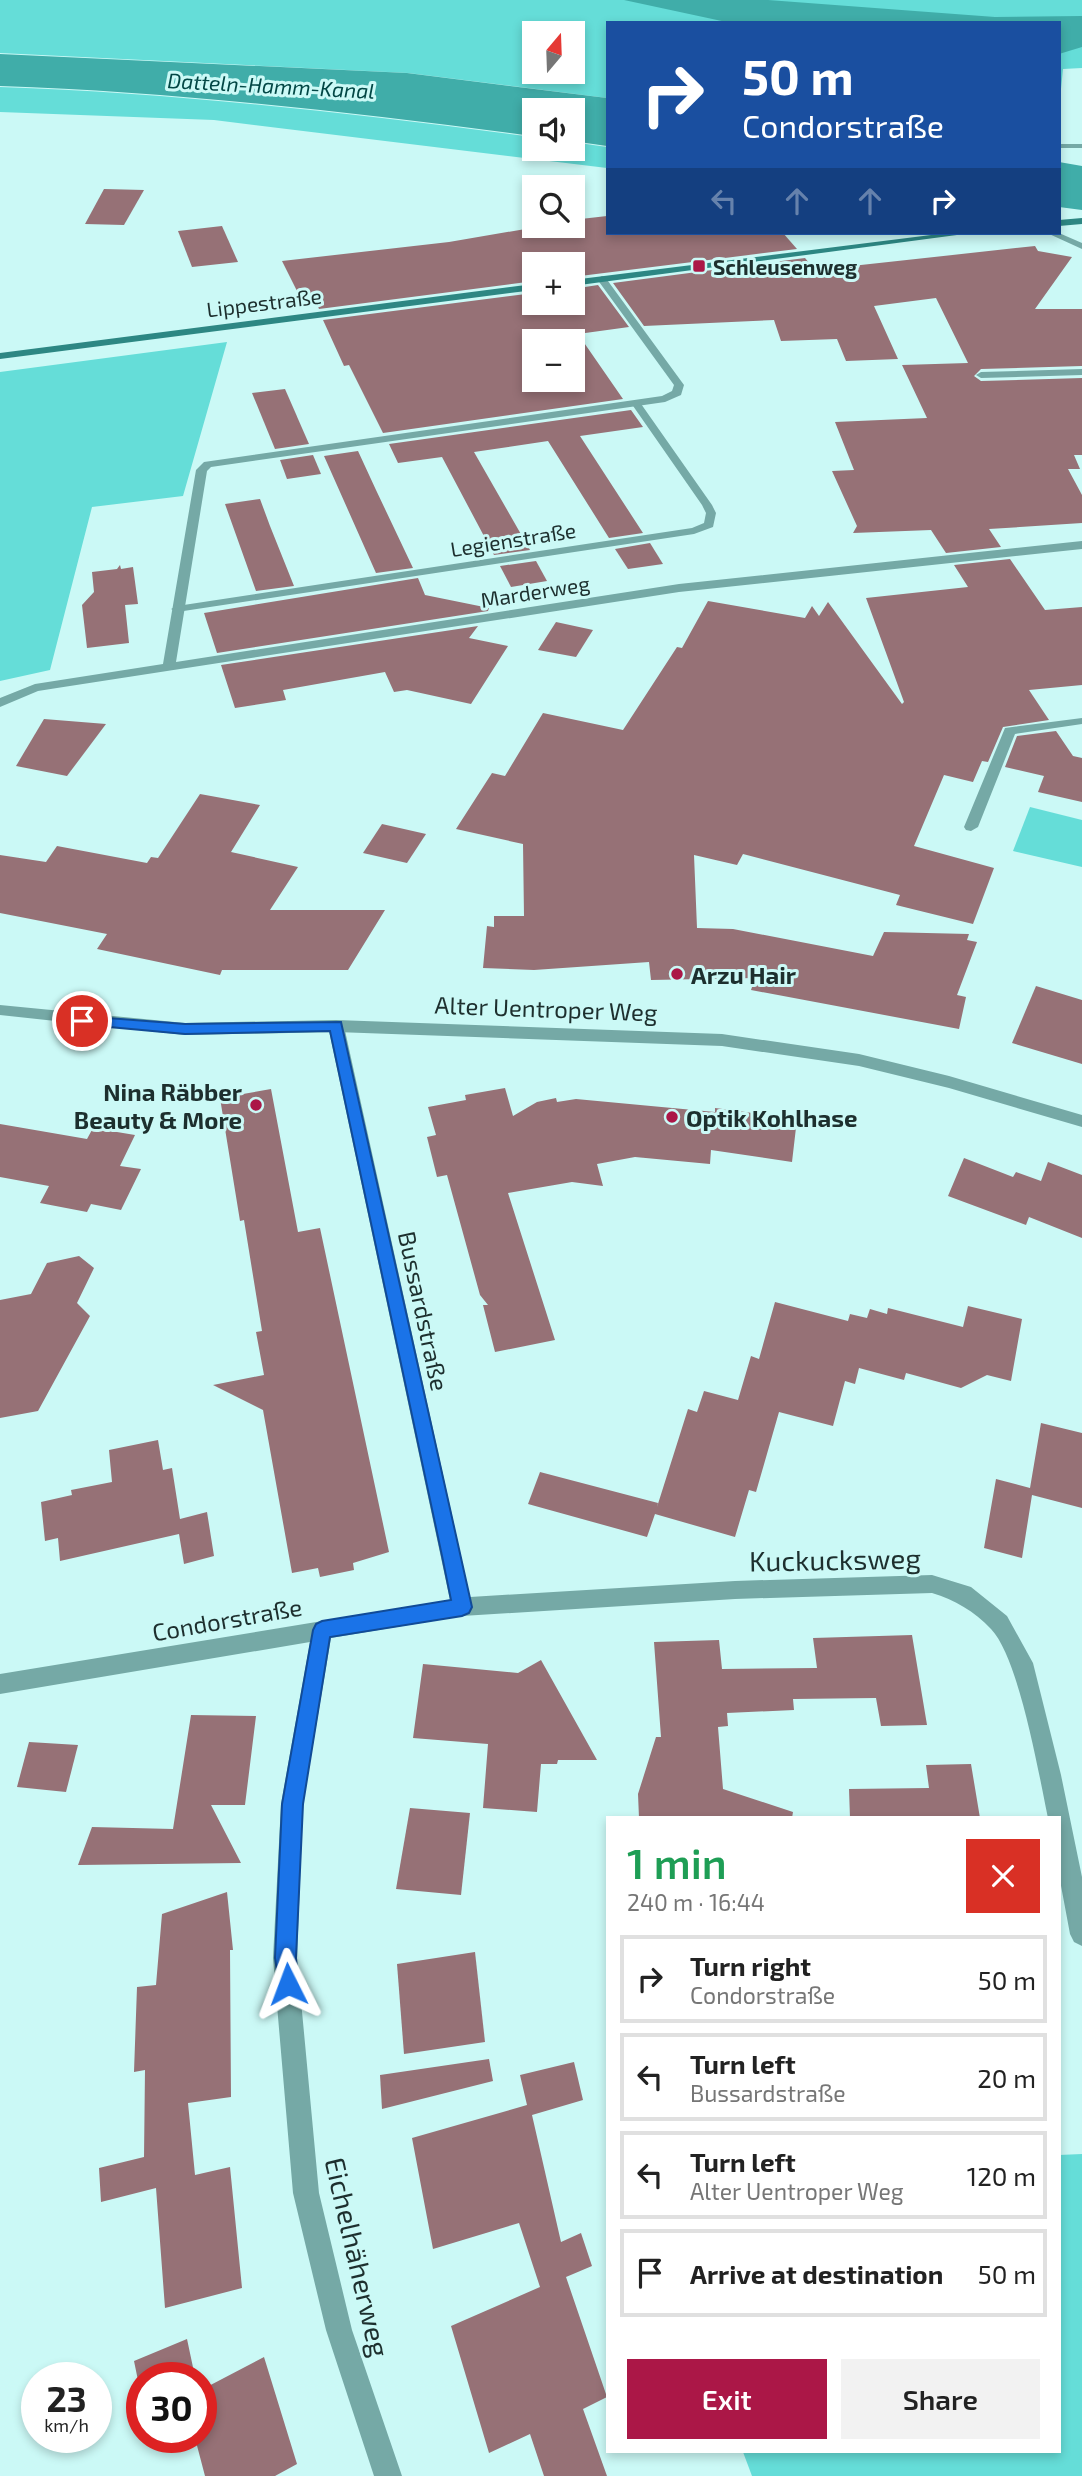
<!DOCTYPE html>
<meta charset="utf-8">
<style>
:root{--surface:#fff;--page:#f2f2f2;--text:#222;--muted:#767676;--line:#e0e0e0;--accent:#ab1747}
body{margin:0;font-family:"Exo 2",sans-serif;background:var(--page);color:var(--text);height:100vh;display:flex;flex-direction:column;font-size:26px;white-space:nowrap}
*{box-sizing:border-box;margin:0}
p{font-size:23px;color:var(--muted)}
.icon{flex:none;width:38px;height:38px;fill:none;stroke:currentColor;stroke-width:2;stroke-linecap:round;stroke-linejoin:round}
.map{position:relative;flex:1;overflow:hidden}
.details{position:absolute;left:606px;top:1816px;width:455px;height:637px;display:flex;flex-direction:column;background:var(--surface);border-radius:0px;box-shadow:0 4px 10px #0003}
.details>*{flex:none}
.top-card{position:absolute;left:606px;top:21px;width:455px;height:214px;border-radius:0px;box-shadow:0 4px 10px #0003;background:#1a4fa0;color:#fff;overflow:hidden}
.needle{width:46px;rotate:19deg}
.fabs{position:absolute;left:522px;top:21px;display:grid;gap:14px}
.fabs a{display:grid;place-items:center;width:63px;height:63px;border-radius:0px;background:var(--surface);box-shadow:0 4px 10px #0003;font-size:35px}
.speed{position:absolute;left:21px;top:2362px;display:flex;gap:14px;font-size:35px;font-weight:700;text-align:center}
.speed>*{display:grid;place-content:center;width:91px;height:91px;border-radius:50%;background:var(--surface);box-shadow:0 4px 10px #0003;line-height:1}
.speed small{font-size:18px;font-weight:400}
.speed .limit{border:10px solid #d22;background:#fff;color:#111}
.pin{position:absolute;display:grid;place-items:center;width:60px;height:60px;color:#fff;margin:-30px;border:4px solid #fff;border-radius:50%;box-shadow:0 2px 7px #0007}
.me{position:absolute;width:77px;margin:-38px;rotate:357deg;stroke-linejoin:round;filter:drop-shadow(0 0 5px #0008)}
.turn{display:flex;align-items:center;gap:24px;height:147px;padding:0 21px;font-size:32px}
.turn .icon{width:91px;height:91px;stroke-width:2.5}
.turn b{display:block;font-size:49px;line-height:60px}
.lanes{display:flex;align-items:center;height:66px;padding:0 21px;background:#0003;justify-content:center;gap:35px;direction:ltr}
.lanes .off{opacity:.35}
.round{display:grid;place-items:center;flex:none;width:74px;height:74px;border-radius:0px;background:var(--page)}
.head{display:flex;align-items:center;justify-content:space-between;height:119px;padding:0 21px}
h1{font-size:42px;font-weight:600;line-height:52px;color:#1e9e55}
.primary-button{display:flex;gap:14px;margin-top:auto;padding:14px 21px}
.primary-button a{flex:1;height:80px;border-radius:0px;background:var(--accent);color:#fff;font-size:28px;font-weight:600;line-height:80px;text-align:center}
.primary-button a+a{background:var(--page);color:var(--text)}
ul{padding:0;list-style:none}
li{display:flex;align-items:center;gap:21px;height:88px;margin:0 14px 10px;padding:0 7px;border:4px solid var(--line);border-radius:0px}
li div{flex:1}
li b{display:block;font-size:26px}
li em{font-style:normal}
.map>svg:first-child{display:block}
.green{fill:#65ddd8;fill-rule:evenodd}
.water{fill:#40ada9}
.building{fill:#967176;fill-rule:evenodd}
.lines{fill:none;stroke-linecap:round;stroke-linejoin:round}
.service{fill:#75a9a6;fill-rule:evenodd}
.minor{fill:#75a9a6;fill-rule:evenodd}
.tertiary{fill:#75a9a6;fill-rule:evenodd}
.secondary{fill:#2d8783;fill-rule:evenodd}
.route{fill:#1a73e8;stroke:#114b97;stroke-width:2}
.poi-dot{fill:#ab1747;stroke:#cbf9f6;stroke-width:2.5}
.labels{text-anchor:middle;dominant-baseline:central;stroke-width:6;stroke-linejoin:round;paint-order:stroke}
.far-water-label{font-size:21px;font-style:italic;fill:#024745;stroke:#cbf9f6}
.far-poi-label{font-size:21px;font-weight:bold;fill:#1d2f2e;stroke:#cbf9f6;text-anchor:start}
.far-street-label{font-size:21px;fill:#1d2f2e;stroke:#cbf9f6}
.poi-label{font-size:24px;font-weight:bold;fill:#1d2f2e;stroke:#cbf9f6;text-anchor:start}
.street-label{font-size:24px;fill:#1d2f2e;stroke:#cbf9f6}
.near-street-label{font-size:28px;fill:#1d2f2e;stroke:#cbf9f6}
</style>
<div class="map">
<svg width="1082" height="2476" viewBox="0 0 1082 2476">
<rect width="100%" height="100%" fill="#cbf9f6"/>
<g class="green">
<path d="M0,0h1082v68l-19,1 -4,40v-86h-452v75l-199,-25 -408,-20zM534,33h38v39h-38z"/>
<path d="M0,87c179,6 356,27 534,50v12h38v-7l35,5v21l-393,-48 -214,-8z"/>
<polygon points="227,342 183,496 92,507 50,670 0,681 0,372"/>
<polygon points="1030,807 1082,820 1082,867 1013,851"/>
<polygon points="1082,2154 1082,2476 752,2476 743,2452 1059,2452 1059,2155"/>
</g>
<g class="water">
<polygon points="624,0 768,0 995,17 1082,16 1082,47 1059,54 1059,23 731,23"/>
<path d="M0,54l407,19 200,25v48l-35,-5v-31h-38v26c-178,-23 -355,-44 -534,-50z"/>
<polygon points="1059,162 1082,166 1082,210 1059,207"/>
</g>
<g class="building">
<polygon points="104,189 144,190 124,225 85,224"/>
<polygon points="607,216 607,233 783,233 797,249 572,277 572,264 534,264 534,281 319,309 312,294 299,295 282,261 449,242 543,226 572,226 572,220"/>
<polygon points="222,226 238,262 192,267 178,231"/>
<polygon points="1035,246 1038,251 1072,257 1035,309 1082,309 1082,366 981,369 974,376 981,381 1082,378 1082,455 1074,455 1080,469 1068,469 1082,495 1082,523 989,529 1001,547 946,553 931,530 853,533 857,526 832,471 854,470 835,422 927,418 902,365 968,363 936,298 874,306 898,359 846,361 837,339 781,341 774,320 644,326 613,283 805,258 815,270"/>
<path d="M598,285l31,42 -51,7 45,65 -240,34 -34,-68 -5,1 -21,-46 211,-27v10h38v-14zM534,341h38v39h-38z"/>
<polygon points="285,389 309,444 275,449 252,393"/>
<polygon points="631,410 643,427 580,436 643,533 609,538 548,441 474,452 530,550 494,555 442,457 398,463 389,444"/>
<polygon points="358,451 376,490 413,568 376,573 324,456"/>
<polygon points="313,455 321,474 287,479 280,460"/>
<polygon points="260,499 270,526 294,586 256,591 225,504"/>
<polygon points="650,543 663,564 628,569 615,549"/>
<polygon points="1010,559 1045,610 1082,607 1082,685 1029,690 1049,720 1003,727 988,762 982,761 973,782 944,775 914,846 994,868 973,924 896,905 900,895 743,854 737,865 694,855 697,928 733,929 873,956 884,932 969,934 967,940 977,942 957,995 966,997 959,1029 751,990 755,978 651,980 649,962 534,970 483,968 487,926 494,927 494,916 524,916 523,844 456,829 492,773 505,776 543,713 623,730 677,647 682,648 708,601 805,618 812,606 819,616 828,602 902,704 904,702 866,598 968,587 954,565"/>
<polygon points="536,561 547,581 511,587 500,566"/>
<polygon points="120,565 121,569 133,567 138,604 125,605 129,643 87,648 82,605 94,592 92,572 117,569"/>
<polygon points="418,578 425,595 489,608 488,611 217,653 204,613"/>
<polygon points="556,622 593,630 576,657 538,650"/>
<polygon points="478,626 469,638 508,646 471,704 407,690 394,692 385,672 283,690 286,700 235,708 221,665"/>
<polygon points="44,719 106,724 67,776 16,766"/>
<polygon points="1056,731 1073,756 1082,758 1082,802 1038,792 1044,776 1005,767 1017,736"/>
<polygon points="200,794 260,805 231,852 298,867 270,910 385,910 348,970 222,970 220,975 97,949 107,934 0,913 0,855 46,862 57,846 147,863 151,857 158,858"/>
<polygon points="382,824 426,834 407,863 363,853"/>
<polygon points="1036,986 1082,1000 1082,1064 1012,1043"/>
<polygon points="505,1088 513,1116 537,1102 556,1098 557,1102 576,1099 715,1112 715,1108 797,1119 792,1162 711,1150 710,1164 635,1157 597,1164 603,1186 572,1182 508,1193 555,1340 495,1352 483,1305 488,1305 480,1295 447,1175 437,1177 427,1137 436,1135 428,1107 466,1100 465,1095"/>
<polygon points="271,1089 298,1232 320,1228 389,1552 353,1563 354,1570 320,1577 318,1568 292,1573 263,1410 213,1385 264,1375 256,1332 262,1331 244,1220 240,1221 220,1098"/>
<polygon points="0,1124 87,1139 93,1128 135,1135 120,1166 141,1169 121,1210 91,1204 87,1212 40,1203 49,1186 0,1177"/>
<polygon points="964,1158 1013,1177 1016,1172 1041,1181 1048,1162 1082,1175 1082,1238 1029,1217 1026,1225 948,1196"/>
<polygon points="79,1256 94,1268 77,1303 90,1316 38,1411 0,1418 0,1300 31,1294 47,1263"/>
<polygon points="775,1302 848,1321 850,1314 867,1318 870,1309 887,1314 888,1308 963,1327 968,1306 1022,1319 1011,1381 987,1375 961,1388 906,1373 904,1380 859,1368 855,1384 845,1381 833,1426 779,1412 756,1492 749,1490 735,1537 655,1514 647,1537 528,1504 540,1472 658,1503 657,1507 688,1409 697,1412 704,1391 738,1400 751,1356 759,1359"/>
<polygon points="1041,1423 1082,1433 1082,1508 1032,1495 1022,1558 984,1548 996,1479 1030,1488"/>
<polygon points="158,1440 163,1470 172,1468 180,1519 207,1512 214,1556 184,1564 179,1534 60,1561 58,1538 45,1541 41,1502 72,1495 71,1490 112,1482 109,1450"/>
<polygon points="912,1635 927,1725 881,1726 876,1698 793,1699 794,1710 727,1713 728,1726 718,1727 723,1789 793,1812 792,1818 639,1818 638,1794 656,1737 661,1737 654,1642 719,1640 722,1669 817,1668 813,1638"/>
<polygon points="541,1660 597,1760 558,1760 557,1764 541,1764 537,1812 483,1808 488,1744 413,1738 423,1664 518,1673"/>
<polygon points="191,1715 256,1716 245,1805 211,1805 241,1863 78,1865 92,1827 173,1829"/>
<polygon points="29,1742 78,1745 66,1792 17,1787"/>
<polygon points="971,1764 980,1818 850,1818 849,1789 929,1788 926,1765"/>
<polygon points="410,1808 470,1813 461,1895 396,1889"/>
<polygon points="227,1892 233,1950 230,1950 231,2097 188,2103 195,2175 230,2167 242,2288 165,2308 156,2188 101,2202 99,2168 144,2157 145,2070 134,2072 137,1987 156,1985 162,1914"/>
<polygon points="475,1952 485,2042 404,2054 397,1964"/>
<polygon points="489,2059 493,2081 382,2109 380,2075"/>
<polygon points="574,2062 583,2100 532,2115 561,2242 581,2233 592,2266 566,2277 607,2397 583,2409 607,2476 544,2476 530,2434 489,2453 451,2326 540,2287 519,2223 433,2249 412,2138 527,2105 520,2075"/>
<polygon points="187,2339 194,2372 179,2378 142,2378 141,2395 134,2361"/>
<polygon points="264,2357 297,2464 275,2476 205,2476 195,2438 201,2438 201,2390"/>
</g>
<g class="lines">
<g class="service">
<rect x="1059" y="144" width="23" height="4"/>
<polygon points="636,400 639,401 712,505 716,513 713,527 694,534 177,612 171,609 177,606 692,528 704,523 706,513 702,505 631,403"/>
</g>
<g class="minor">
<polygon points="1047,233 1059,233 1082,243 1082,249"/>
<polygon points="602,276 605,277 684,385 681,395 665,402 211,467 207,471 176,662 679,584 1082,541 1082,549 679,592 57,688 38,691 0,707 0,698 35,684 163,664 196,470 204,462 662,396 672,391 674,385 597,279"/>
<polygon points="1082,369 1082,375 981,378 976,375 981,372"/>
<polygon points="1082,718 1082,724 1015,734 978,827 971,831 966,830 964,827 1005,728"/>
<path d="M336,1020l8,6 126,571 265,-16 197,-6 39,12 36,29 26,47 28,112 21,102v69l-8,-4 -4,-8 -11,-59v-57h-11c-9,-43 -29,-160 -57,-189 -17,-18 -36,-29 -59,-36l-197,6 -273,17 -131,22 -28,166 -6,154 22,235 33,137 50,146h-28l-48,-146 -33,-137 -20,-235 8,-154 29,-162 -310,52v-20l450,-74 -122,-574z"/>
</g>
<polygon class="tertiary" points="0,1005 185,1023 336,1020 722,1034 859,1054 949,1076 1082,1115 1082,1127 949,1088 859,1066 722,1046 336,1032 185,1035 0,1015"/>
<g class="secondary">
<polygon points="1082,218 1082,224 1059,226 1059,220"/>
<polygon points="947,233 972,233 572,286 572,280"/>
<polygon points="534,284 534,290 0,359 0,353"/>
</g>
</g>
<polygon class="route" points="82,1016 185,1024 341,1022 472,1607 469,1613 462,1616 330,1637 303,1804 296,1958 298,1984 295,1992 288,1995 280,1992 275,1958 282,1804 313,1630 316,1624 322,1621 451,1600 442,1556 330,1031 185,1034 77,1024 77,1017"/>
<g class="poi-dot">
<rect x="692" y="259" width="14" height="14" rx="3.5"/>
<circle cx="677" cy="974" r="7"/>
<circle cx="256" cy="1105" r="7"/>
<circle cx="672" cy="1117" r="7"/>
</g>
<g class="labels">
<g class="far-water-label">
<text transform="translate(271 85) rotate(3)">Datteln-Hamm-Kanal</text>
</g>
<g class="far-poi-label">
<text x="713" y="266">Schleusenweg</text>
</g>
<g class="far-street-label">
<text transform="translate(264 302) rotate(-7)">Lippestraße</text>
<text transform="translate(513 539) rotate(-9)">Legienstraße</text>
<text transform="translate(535 591) rotate(-9)">Marderweg</text>
</g>
<g class="poi-label">
<text x="691" y="974">Arzu Hair</text>
<text x="242" y="1091" text-anchor="end">Nina Räbber<tspan x="242" dy="28">Beauty &amp; More</tspan></text>
<text x="686" y="1117">Optik Kohlhase</text>
</g>
<g class="street-label">
<text transform="translate(546 1008) rotate(2)">Alter Uentroper Weg</text>
<text transform="translate(424 1311) rotate(78)">Bussardstraße</text>
<text transform="translate(227 1619) rotate(-10)">Condorstraße</text>
</g>
<g class="near-street-label">
<text transform="translate(835 1559) rotate(-1)">Kuckucksweg</text>
<text transform="translate(358 2257) rotate(77)">Eichelhäherweg</text>
</g>
</g>
</svg>
<div class="fabs">
<a><svg class="needle" viewBox="-14 -14 28 28"><path d="M0-13l5 13h-10z" fill="#e53935"/><path d="M0 13l5-13h-10z" fill="#767676"/></svg></a>
<a><svg class="icon" aria-label="sound" viewBox="0 0 24 24"><path d="M4 9h4l5-4v14l-5-4H4zM17 9q2 3 0 6"/></svg></a>
<a><svg class="icon" aria-label="search" viewBox="0 0 24 24"><circle cx="10" cy="10" r="6"/><path d="M15 15l6 6"/></svg></a>
<a>+</a>
<a>−</a>
</div>
<div class="speed"><div>23<small>km/h</small></div><div class="limit">30</div></div>
<div class="pin" style="left:82px;top:1021px;background:#d93025"><svg class="icon" aria-label="arrive" viewBox="0 0 24 24"><path d="M6 21V4h12l-3 4 3 4H6"/></svg></div>
<svg class="me" style="left:288px;top:1984px" viewBox="-20 -20 40 40"><path d="M0-17L14 15 0 8-14 15z" fill="#1a73e8" stroke="#fff" stroke-width="4"/></svg>
<div class="top-card">
<div class="turn"><svg class="icon" aria-label="right" viewBox="0 0 24 24"><path d="M7 20v-9h11M14 6l5 5-5 5"/></svg><div><b>50 m</b>Condorstraße</div></div>
<div class="lanes"><svg class="icon off" aria-label="left" viewBox="0 0 24 24"><path d="M17 20v-9H6M10 6l-5 5 5 5"/></svg><svg class="icon off" aria-label="ahead" viewBox="0 0 24 24"><path d="M12 20V5M6 11l6-6 6 6"/></svg><svg class="icon off" aria-label="ahead" viewBox="0 0 24 24"><path d="M12 20V5M6 11l6-6 6 6"/></svg><svg class="icon" aria-label="right" viewBox="0 0 24 24"><path d="M7 20v-9h11M14 6l5 5-5 5"/></svg></div>
</div>
<section class="details">
<div class="head"><div><h1>1 min</h1><p>240 m · 16:44</p></div><a class="round" style="background:#d93025;color:#fff"><svg class="icon" aria-label="close" viewBox="0 0 24 24"><path d="M6 6l12 12M18 6L6 18"/></svg></a></div>
<ul>
<li><svg class="icon" aria-label="right" viewBox="0 0 24 24"><path d="M7 20v-9h11M14 6l5 5-5 5"/></svg><div><b>Turn right</b><p>Condorstraße</p></div><em>50 m</em></li>
<li><svg class="icon" aria-label="left" viewBox="0 0 24 24"><path d="M17 20v-9H6M10 6l-5 5 5 5"/></svg><div><b>Turn left</b><p>Bussardstraße</p></div><em>20 m</em></li>
<li><svg class="icon" aria-label="left" viewBox="0 0 24 24"><path d="M17 20v-9H6M10 6l-5 5 5 5"/></svg><div><b>Turn left</b><p>Alter Uentroper Weg</p></div><em>120 m</em></li>
<li><svg class="icon" aria-label="arrive" viewBox="0 0 24 24"><path d="M6 21V4h12l-3 4 3 4H6"/></svg><div><b>Arrive at destination</b></div><em>50 m</em></li>
</ul>
<div class="primary-button"><a>Exit</a><a>Share</a></div>
</section>
</div>
